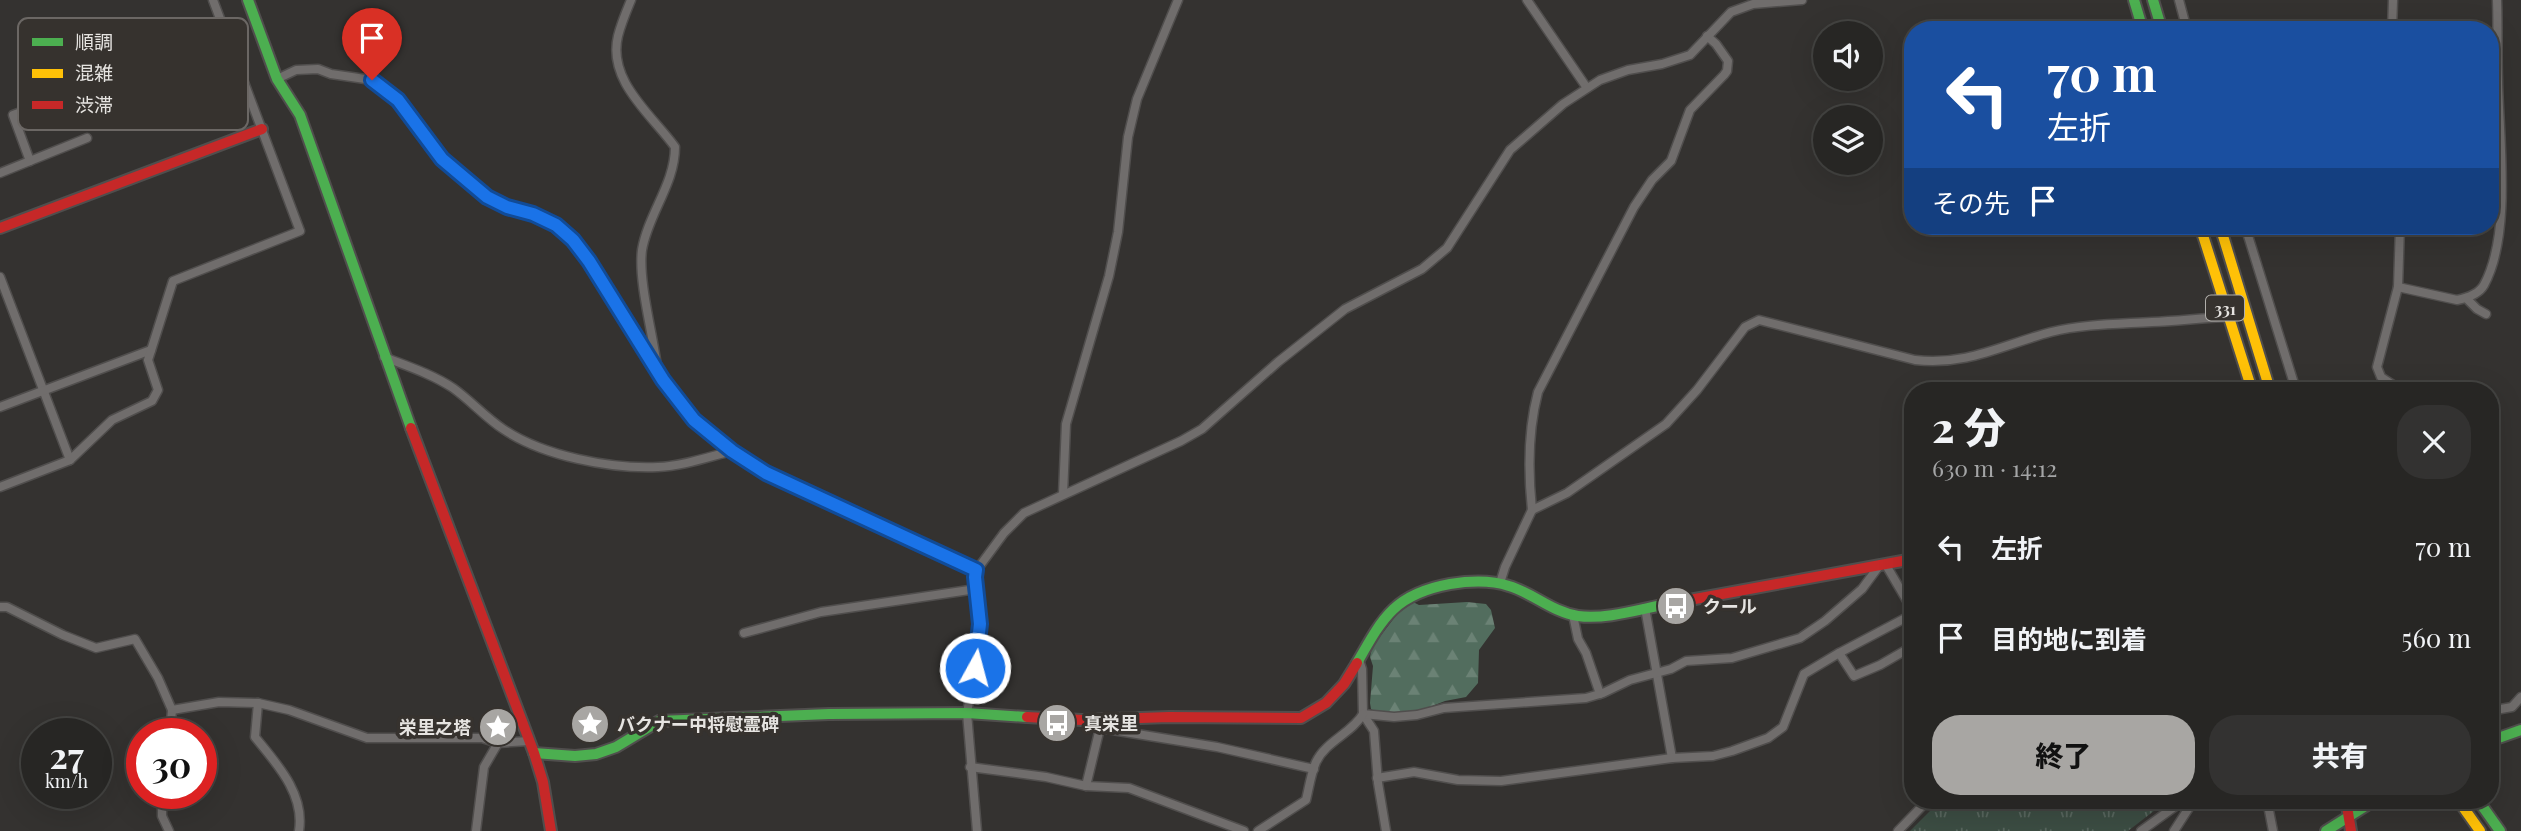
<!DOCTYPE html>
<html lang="ja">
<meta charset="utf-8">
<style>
:root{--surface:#272624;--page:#333231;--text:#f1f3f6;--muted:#a4a5a6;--line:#434341;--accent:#a8a6a3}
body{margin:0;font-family:"Playfair Display","Noto Sans JP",serif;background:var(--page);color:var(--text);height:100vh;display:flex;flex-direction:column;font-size:26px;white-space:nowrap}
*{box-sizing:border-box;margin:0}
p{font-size:23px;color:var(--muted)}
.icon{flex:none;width:38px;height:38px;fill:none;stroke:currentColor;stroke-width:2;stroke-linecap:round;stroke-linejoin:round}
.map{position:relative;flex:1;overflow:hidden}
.drawer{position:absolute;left:1904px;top:382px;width:595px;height:427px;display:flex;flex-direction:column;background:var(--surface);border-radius:28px;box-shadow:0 7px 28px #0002,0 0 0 2px var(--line)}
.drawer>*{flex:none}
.top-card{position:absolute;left:1904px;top:21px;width:595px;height:214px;border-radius:28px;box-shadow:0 7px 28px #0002,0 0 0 2px var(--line);background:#1a4fa0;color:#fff;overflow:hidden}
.buttons{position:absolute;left:1813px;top:21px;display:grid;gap:14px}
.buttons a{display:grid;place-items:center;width:70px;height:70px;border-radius:50%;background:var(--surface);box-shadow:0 7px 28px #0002,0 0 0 2px var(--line);font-size:35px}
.speed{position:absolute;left:21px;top:718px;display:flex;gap:14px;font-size:35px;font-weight:700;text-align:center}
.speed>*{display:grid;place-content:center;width:91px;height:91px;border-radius:50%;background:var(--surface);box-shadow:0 7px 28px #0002,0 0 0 2px var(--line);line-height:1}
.speed small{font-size:18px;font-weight:400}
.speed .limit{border:10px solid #d22;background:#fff;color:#111}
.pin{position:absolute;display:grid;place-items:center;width:60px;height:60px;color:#fff;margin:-72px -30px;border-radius:50% 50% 50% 0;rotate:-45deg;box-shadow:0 0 7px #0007}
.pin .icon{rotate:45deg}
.me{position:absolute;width:77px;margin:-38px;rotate:7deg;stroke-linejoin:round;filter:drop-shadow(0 0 5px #0008)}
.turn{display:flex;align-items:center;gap:24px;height:147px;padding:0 28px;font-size:32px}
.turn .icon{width:91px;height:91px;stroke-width:2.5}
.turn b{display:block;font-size:49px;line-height:60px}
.then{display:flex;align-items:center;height:66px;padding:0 28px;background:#0003;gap:14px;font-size:26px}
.round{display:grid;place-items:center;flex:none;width:74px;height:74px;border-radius:28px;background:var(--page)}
.head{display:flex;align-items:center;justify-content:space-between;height:119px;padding:0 28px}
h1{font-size:42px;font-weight:800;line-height:52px}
.action{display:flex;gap:14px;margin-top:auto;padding:14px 28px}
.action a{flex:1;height:80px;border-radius:28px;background:var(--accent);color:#111;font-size:28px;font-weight:800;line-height:80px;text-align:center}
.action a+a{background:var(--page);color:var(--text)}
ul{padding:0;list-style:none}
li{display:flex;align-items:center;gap:21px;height:91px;padding:0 28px}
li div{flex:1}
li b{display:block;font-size:26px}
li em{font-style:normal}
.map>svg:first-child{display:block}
.forest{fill:url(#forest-firs)}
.park{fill:url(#park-tufts)}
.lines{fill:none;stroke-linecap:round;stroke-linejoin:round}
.street-casing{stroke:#504e4d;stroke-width:11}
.fast-casing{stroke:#504e4d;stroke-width:14}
.slow-casing{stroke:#504e4d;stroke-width:14}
.jam-casing{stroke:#504e4d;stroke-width:14}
.street{stroke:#706d6c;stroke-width:8}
.fast{stroke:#4caf50;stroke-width:10}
.slow{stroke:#ffc107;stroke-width:10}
.jam{stroke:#c62828;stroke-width:10}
.route-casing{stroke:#114b97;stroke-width:18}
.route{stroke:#1a73e8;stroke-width:12}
.labels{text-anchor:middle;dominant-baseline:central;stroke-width:7;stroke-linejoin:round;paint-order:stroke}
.shield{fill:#36322e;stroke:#b1afab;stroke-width:2}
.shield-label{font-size:16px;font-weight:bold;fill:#e6e4e1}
.poi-label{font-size:18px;font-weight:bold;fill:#e6e4e1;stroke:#36322e;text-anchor:start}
.key{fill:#36322e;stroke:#6b6764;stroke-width:2}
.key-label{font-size:19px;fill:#e6e4e1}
</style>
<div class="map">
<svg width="2521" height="831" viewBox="0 0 2521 831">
<defs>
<pattern id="forest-firs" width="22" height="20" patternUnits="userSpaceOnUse" patternTransform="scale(1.75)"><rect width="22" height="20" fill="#526d5e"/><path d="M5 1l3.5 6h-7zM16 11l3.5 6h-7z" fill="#6b8275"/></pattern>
<pattern id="park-tufts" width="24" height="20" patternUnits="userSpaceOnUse" patternTransform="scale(1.75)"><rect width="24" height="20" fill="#3c4d43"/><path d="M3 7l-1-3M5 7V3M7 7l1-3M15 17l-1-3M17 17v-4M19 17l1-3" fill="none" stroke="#58665e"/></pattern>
</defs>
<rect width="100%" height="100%" fill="#343230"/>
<polygon class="forest" points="1413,602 1419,605 1467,602 1486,604 1491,610 1495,628 1479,650 1478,683 1466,697 1445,701 1417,712 1376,712 1371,709 1370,703 1373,666 1370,657 1372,647 1404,605"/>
<polygon class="park" points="1941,800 2168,800 2128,831 1910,831"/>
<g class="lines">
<defs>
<g id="street">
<path d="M631,0c-5,12 -10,24 -13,36 -11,45 34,79 57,111 0,37 -27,67 -33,103 -4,31 11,84 15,117"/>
<polyline points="1527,0 1587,88"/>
<polyline points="2179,0 2187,30"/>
<polyline points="2392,30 2393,0"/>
<polyline points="277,79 296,70 318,69 331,74 372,80 387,90 398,100 442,159 462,177 487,197 507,207 533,214 556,225 574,240 589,261 663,381 694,420 732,451 766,473 976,571"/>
<polyline points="30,161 13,115 67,95"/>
<polyline points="0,173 87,138"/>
<polyline points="2245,226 2296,390"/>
<polyline points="2400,226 2398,287 2377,367 2381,377 2401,390"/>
<polyline points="0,277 70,460"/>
<path d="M2398,287l59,13c10,-2 22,-6 27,-15 28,-51 15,-147 14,-204 -1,-27 0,-54 -1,-81"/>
<polyline points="2466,298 2477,309 2486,314"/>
<path d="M384,357c23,9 48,17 69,31 17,12 32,29 50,41 40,27 107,40 155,38 25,-1 50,-10 74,-16"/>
<polyline points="0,407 151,350"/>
<polyline points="0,487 70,460 112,420 152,401 158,390 148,360 173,281 300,231 213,0"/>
<polyline points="1063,494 1066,424 1109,276 1118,232 1128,137 1137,99 1178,0"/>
<path d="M1532,510c-4,-38 -4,-80 6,-118l96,-185 18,-27 19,-19 19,-51 34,-35 3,-4 1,-10 -12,-17 -9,-8"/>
<polyline points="1886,565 1913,611"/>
<path d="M1500,583l5,-16 27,-57 35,-17 99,-69 31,-34 48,-63 14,-7 156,40c52,6 87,-15 136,-28 32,-8 68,-8 101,-10 26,-1 50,-4 76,-5"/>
<polyline points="0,607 7,607 63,635 96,648 135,639 158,678 172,710 170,733"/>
<polyline points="1645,608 1672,758"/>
<polyline points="1573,615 1578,639 1586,653 1600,694"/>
<polyline points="744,633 821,612 976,589"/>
<polyline points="1839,653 1854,676 1880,665 1913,646"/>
<polyline points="1359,660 1362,669 1363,714 1374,731 1378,783 1386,831"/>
<path d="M258,703l-3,34c22,27 50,57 44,94"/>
<polyline points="172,710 219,702 258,703 289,710 367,738 482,738 498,743 529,741"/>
<polyline points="2490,711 2512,707 2521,697"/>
<polyline points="1363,714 1394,717 1417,715 1444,708 1586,698 1603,693 1630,680 1671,669 1686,661 1732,658 1800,638 1825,621 1862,589 1879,566"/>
<polyline points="1097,720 1100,728 1217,747 1314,769"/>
<polyline points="970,767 1046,777 1086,786 1129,788 1244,831"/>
<polyline points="1377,778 1414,772 1458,780 1501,781 1672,758 1713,756 1732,751 1768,738 1783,727 1804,674 1839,653 1913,614"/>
<polyline points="1086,786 1100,728"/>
<polyline points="162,793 162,816 169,831"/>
<polyline points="2267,800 2273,831"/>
<polyline points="476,831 484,767 498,743"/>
<polyline points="977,831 967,713 979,645 980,624 974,577 976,571 1004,533 1024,513 1181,441 1202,429 1278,362 1345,309 1422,269 1447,248 1510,150 1563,104 1600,80 1628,70 1662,64 1690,55 1731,12 1753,4 1802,0"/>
<path d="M1258,831l48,-31c3,-12 5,-27 10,-38 10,-21 36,-29 47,-48"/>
<polyline points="1898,831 1928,800"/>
<polyline points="2141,831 2184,800"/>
<polyline points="2174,831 2194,800"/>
</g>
<g id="fast">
<polyline points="248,0 277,79 300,115 411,428"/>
<polyline points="2134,0 2143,30"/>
<polyline points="2153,0 2162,30"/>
<path d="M1357,663c26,-46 38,-69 93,-79 19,-3 41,-4 59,2 24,7 43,26 69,30 30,4 65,-8 95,-13"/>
<polyline points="2490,741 2521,730"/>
<polyline points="534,753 575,756 596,754 616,747 659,721 829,714 967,713 1027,717"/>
<polyline points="2478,800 2500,831"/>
<polyline points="2326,831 2375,800"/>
</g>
<g id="slow">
<polyline points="2200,226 2252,390"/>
<polyline points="2220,226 2270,390"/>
<polyline points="2458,800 2480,831"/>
</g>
<g id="jam">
<polyline points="0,228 262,129"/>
<polyline points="411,428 534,753 543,782 551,831"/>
<polyline points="1673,603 1913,559"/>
<polyline points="1027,717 1082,720 1169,717 1301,718 1326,703 1344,684 1357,663"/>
<polyline points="2346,800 2351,831"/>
</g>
</defs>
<use href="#street" class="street-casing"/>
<use href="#fast" class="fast-casing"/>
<use href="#slow" class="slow-casing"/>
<use href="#jam" class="jam-casing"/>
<use href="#street" class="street"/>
<use href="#fast" class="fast"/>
<use href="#slow" class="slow"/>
<use href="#jam" class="jam"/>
</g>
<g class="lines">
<defs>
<polyline id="route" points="372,80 398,100 442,159 487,197 507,207 533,214 556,225 573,240 589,261 663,380 694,420 732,451 766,473 976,570 975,577 980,624 975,668"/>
</defs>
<use href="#route" class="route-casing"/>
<use href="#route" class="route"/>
</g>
<defs>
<symbol id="bus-disc" viewBox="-11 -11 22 22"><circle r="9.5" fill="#a8a6a3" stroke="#36322e"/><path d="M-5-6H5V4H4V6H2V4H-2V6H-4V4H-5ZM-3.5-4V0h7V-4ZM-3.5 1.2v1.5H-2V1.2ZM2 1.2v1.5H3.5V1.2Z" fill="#fff"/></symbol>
<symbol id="sight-disc" viewBox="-11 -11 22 22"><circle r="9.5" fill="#a8a6a3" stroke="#36322e"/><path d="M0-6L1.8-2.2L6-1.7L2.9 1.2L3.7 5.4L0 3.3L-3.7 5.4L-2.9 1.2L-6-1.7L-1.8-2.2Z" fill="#fff"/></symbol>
</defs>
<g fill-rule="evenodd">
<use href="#bus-disc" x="1654" y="584" width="44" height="44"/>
<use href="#bus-disc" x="1035" y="701" width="44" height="44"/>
<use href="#sight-disc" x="568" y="702" width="44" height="44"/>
<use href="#sight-disc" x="476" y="705" width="44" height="44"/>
</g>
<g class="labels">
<rect class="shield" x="2206" y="295.5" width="38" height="25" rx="5"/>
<g class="shield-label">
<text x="2225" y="308">331</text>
</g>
<g class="poi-label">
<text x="1703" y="606">クール</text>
<text x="1084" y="723">真栄里</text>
<text x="617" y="724">バクナー中将慰霊碑</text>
<text x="471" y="727" text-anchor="end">栄里之塔</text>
</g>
</g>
<rect x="18" y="18" width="230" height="112" rx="10" class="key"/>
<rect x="32" y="38" width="31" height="8" fill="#4caf50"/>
<rect x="32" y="69" width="31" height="9" fill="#ffc107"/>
<rect x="32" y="101" width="31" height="8" fill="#c62828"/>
<g class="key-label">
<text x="75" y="49">順調</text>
<text x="75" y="80">混雑</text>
<text x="75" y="112">渋滞</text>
</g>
</svg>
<div class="buttons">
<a><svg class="icon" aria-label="sound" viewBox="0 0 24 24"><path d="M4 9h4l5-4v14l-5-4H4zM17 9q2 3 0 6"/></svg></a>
<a><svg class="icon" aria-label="layers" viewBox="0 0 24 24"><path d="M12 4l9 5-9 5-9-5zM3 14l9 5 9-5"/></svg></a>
</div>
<div class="speed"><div>27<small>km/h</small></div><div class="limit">30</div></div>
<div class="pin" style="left:372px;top:80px;background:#d93025"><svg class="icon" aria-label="arrive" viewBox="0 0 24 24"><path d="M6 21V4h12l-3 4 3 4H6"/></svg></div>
<svg class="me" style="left:975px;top:668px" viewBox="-20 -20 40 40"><circle r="17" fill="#1a73e8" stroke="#fff" stroke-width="3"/><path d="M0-11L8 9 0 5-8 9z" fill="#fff"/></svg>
<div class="top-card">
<div class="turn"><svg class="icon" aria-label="left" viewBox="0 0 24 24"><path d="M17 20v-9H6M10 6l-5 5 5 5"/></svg><div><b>70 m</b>左折</div></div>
<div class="then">その先<svg class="icon" aria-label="arrive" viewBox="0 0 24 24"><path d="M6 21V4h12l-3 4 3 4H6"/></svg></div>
</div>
<section class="drawer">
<div class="head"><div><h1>2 分</h1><p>630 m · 14:12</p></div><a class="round"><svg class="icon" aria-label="close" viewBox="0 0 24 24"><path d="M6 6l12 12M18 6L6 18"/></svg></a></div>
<ul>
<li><svg class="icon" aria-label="left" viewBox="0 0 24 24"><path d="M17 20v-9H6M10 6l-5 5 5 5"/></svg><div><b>左折</b></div><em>70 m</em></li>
<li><svg class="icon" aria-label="arrive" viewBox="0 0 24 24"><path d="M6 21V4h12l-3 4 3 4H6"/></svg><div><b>目的地に到着</b></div><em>560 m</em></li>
</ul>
<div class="action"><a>終了</a><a>共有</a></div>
</section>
</div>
